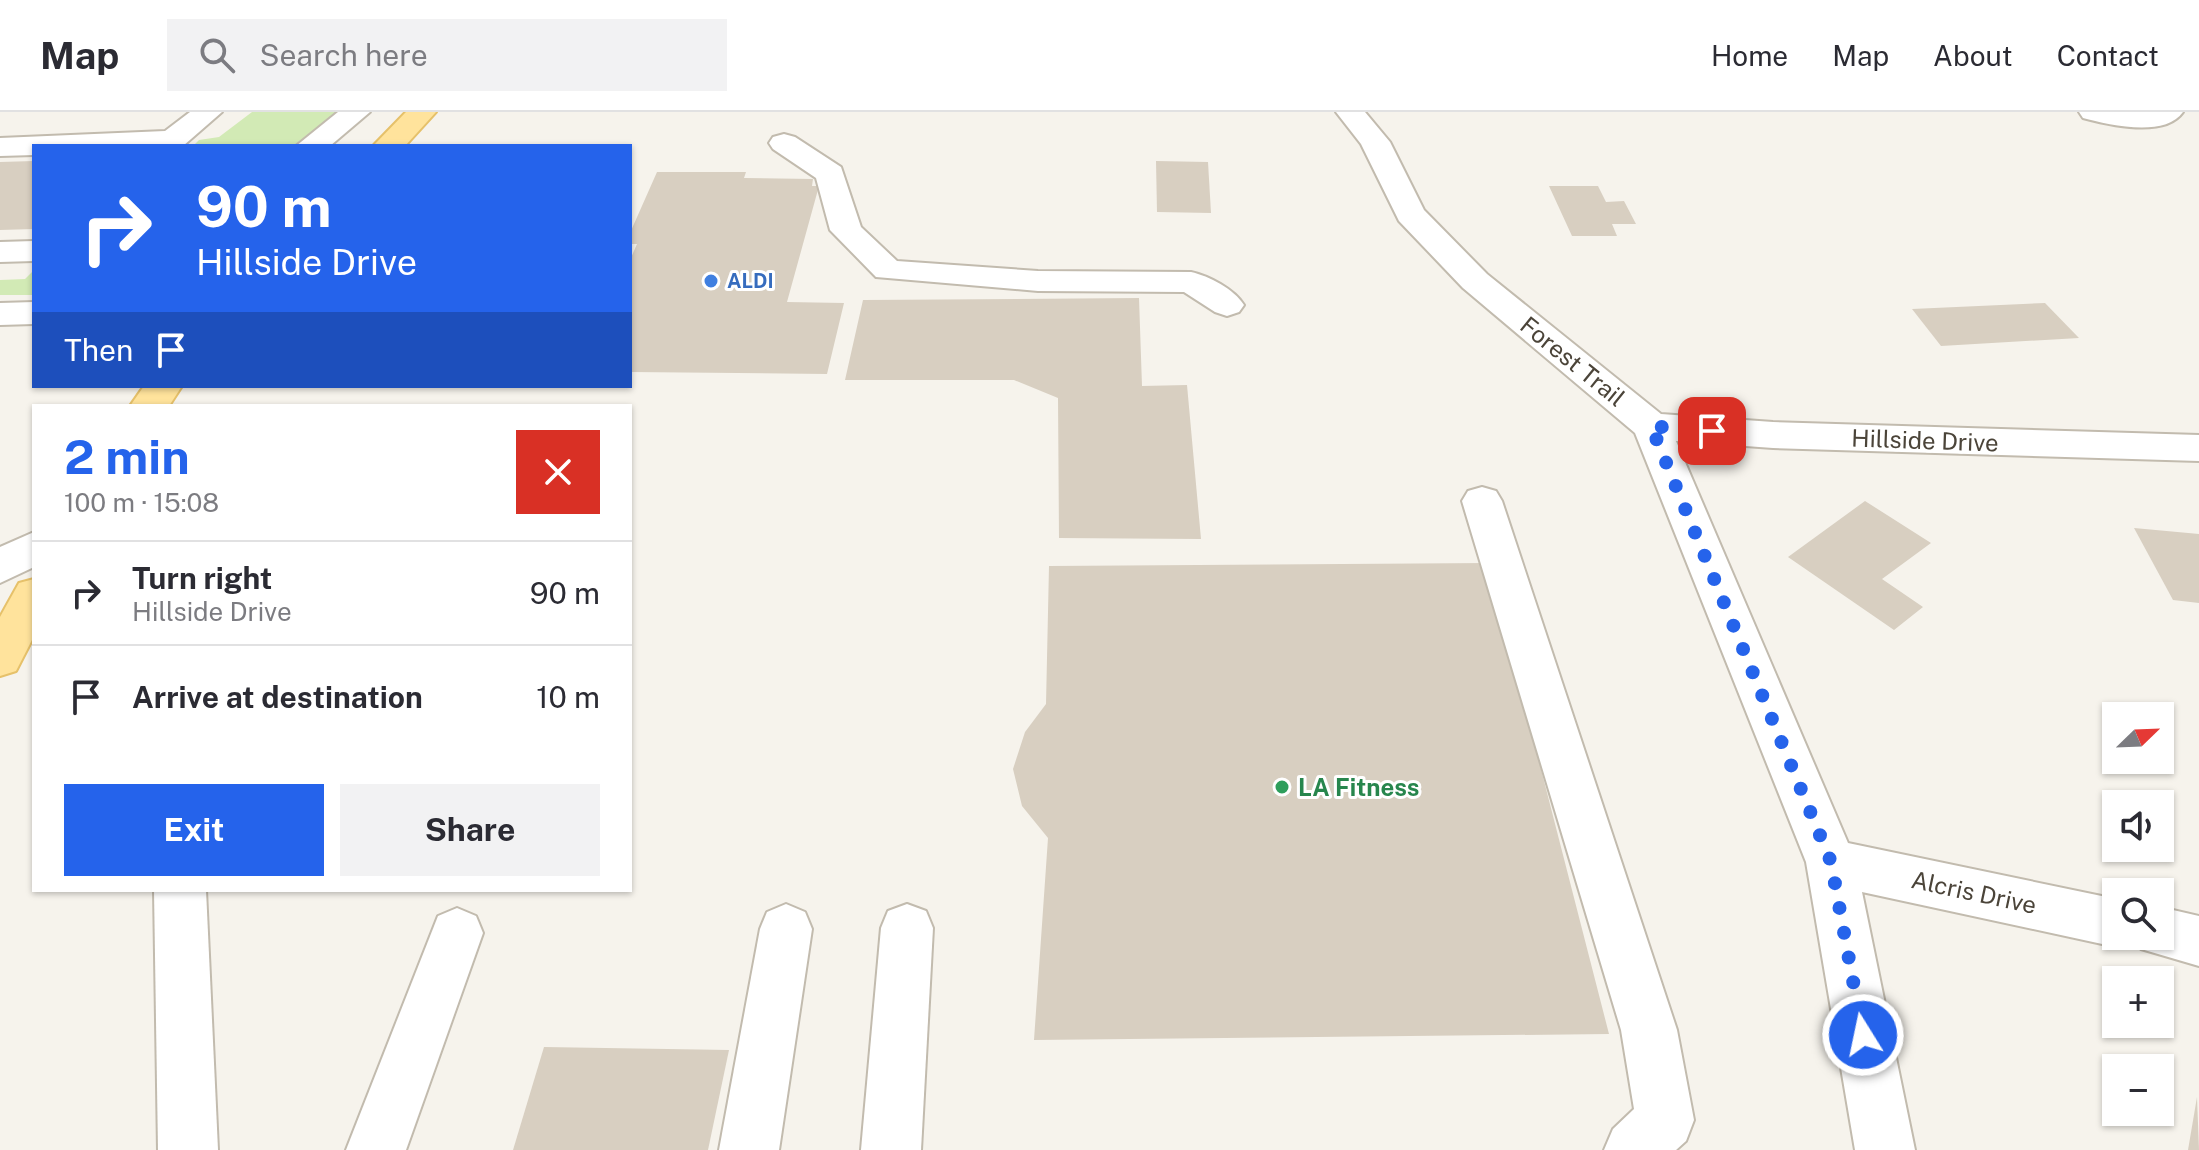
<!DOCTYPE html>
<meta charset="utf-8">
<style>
:root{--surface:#fff;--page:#f2f2f3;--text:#2b2b33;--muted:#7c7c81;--line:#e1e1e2;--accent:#2563eb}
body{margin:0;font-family:"Public Sans",sans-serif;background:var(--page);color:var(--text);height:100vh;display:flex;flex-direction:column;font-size:30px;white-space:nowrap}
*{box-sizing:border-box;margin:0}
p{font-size:26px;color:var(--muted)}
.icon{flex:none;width:44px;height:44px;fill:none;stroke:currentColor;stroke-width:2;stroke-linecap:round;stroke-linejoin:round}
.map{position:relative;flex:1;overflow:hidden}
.panel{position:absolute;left:32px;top:292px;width:600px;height:488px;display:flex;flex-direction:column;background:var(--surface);border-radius:0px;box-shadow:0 2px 6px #0004}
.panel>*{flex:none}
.hud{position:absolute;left:32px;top:32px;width:600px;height:244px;border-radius:0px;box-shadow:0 2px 6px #0004;background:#2563eb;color:#fff;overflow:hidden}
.needle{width:52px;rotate:67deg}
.controls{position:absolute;left:2102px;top:590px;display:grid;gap:16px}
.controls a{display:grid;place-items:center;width:72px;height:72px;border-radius:0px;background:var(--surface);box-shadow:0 2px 6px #0004;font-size:40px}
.pin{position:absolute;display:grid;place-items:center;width:68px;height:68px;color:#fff;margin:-34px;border-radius:16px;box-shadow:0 4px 12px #0006}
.me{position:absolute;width:88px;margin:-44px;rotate:350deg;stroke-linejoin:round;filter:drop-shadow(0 0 6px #0008)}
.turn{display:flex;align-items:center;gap:28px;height:168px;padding:0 32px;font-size:36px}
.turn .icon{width:104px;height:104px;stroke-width:2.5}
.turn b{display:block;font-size:56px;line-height:68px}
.then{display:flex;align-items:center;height:76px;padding:0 32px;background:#0003;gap:16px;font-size:30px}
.round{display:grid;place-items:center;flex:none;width:84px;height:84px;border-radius:0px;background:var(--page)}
.head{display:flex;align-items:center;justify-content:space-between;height:136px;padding:0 32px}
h1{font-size:48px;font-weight:700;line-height:60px;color:var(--accent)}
.action{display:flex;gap:16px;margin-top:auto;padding:16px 32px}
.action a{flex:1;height:92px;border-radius:0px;background:var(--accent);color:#fff;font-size:32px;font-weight:700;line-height:92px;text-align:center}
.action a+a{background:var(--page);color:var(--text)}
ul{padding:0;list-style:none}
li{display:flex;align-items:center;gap:24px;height:104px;padding:0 32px;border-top:2px solid var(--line)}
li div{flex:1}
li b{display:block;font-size:30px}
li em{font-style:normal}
header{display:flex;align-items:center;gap:48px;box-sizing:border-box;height:112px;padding:0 40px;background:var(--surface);border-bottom:2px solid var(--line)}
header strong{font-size:38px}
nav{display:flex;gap:44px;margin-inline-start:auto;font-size:28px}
.search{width:560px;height:72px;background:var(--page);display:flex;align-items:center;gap:20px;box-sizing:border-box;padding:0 28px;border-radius:0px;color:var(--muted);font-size:30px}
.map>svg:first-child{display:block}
.green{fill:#d2eab5}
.building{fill:#d8cfc1}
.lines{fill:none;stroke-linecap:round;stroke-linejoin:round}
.minor-casing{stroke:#c2bbae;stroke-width:4}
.major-casing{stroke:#e6c16a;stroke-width:4}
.minor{fill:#fff;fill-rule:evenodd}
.major{fill:#ffe39c;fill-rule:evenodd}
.route{stroke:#2563eb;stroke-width:14;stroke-dasharray:0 25.2}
.shop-dot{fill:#3f7fe0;stroke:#fff;stroke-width:3}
.leisure-dot{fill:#2e9e5b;stroke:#fff;stroke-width:3}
.labels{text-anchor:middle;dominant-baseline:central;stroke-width:6;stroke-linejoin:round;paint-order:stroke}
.far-shop-label{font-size:20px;font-weight:bold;fill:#366cbe;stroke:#fff;text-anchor:start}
.street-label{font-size:24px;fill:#4b4439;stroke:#fff}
.leisure-label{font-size:24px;font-weight:bold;fill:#27864d;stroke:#fff;text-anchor:start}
</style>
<header>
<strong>Map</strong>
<div class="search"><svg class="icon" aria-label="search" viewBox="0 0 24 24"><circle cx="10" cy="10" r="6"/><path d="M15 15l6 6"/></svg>Search here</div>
<nav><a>Home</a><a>Map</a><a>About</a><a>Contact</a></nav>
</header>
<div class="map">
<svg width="2199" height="1038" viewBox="0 0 2199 1038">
<rect width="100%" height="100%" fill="#f6f3ec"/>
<g class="green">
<polygon points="252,0 342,0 301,34 193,34 199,28 219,25"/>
<polygon points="34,158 34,183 0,183 0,168 25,167"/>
</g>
<g class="building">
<polygon points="34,49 34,117 0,118 0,50"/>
<polygon points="1156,49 1208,50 1211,101 1157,100"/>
<polygon points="657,60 746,60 744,66 813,67 812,74 819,74 787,190 844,191 827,262 630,260 630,148 637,132 630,132 630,121"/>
<polygon points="1549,74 1598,74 1606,90 1624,89 1636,112 1612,112 1617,124 1572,124"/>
<polygon points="1139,186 1142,274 1187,273 1201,427 1059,426 1058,286 1014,268 845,268 863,188"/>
<polygon points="2045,191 2079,226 1941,234 1912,197"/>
<polygon points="1865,389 1931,431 1882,467 1923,495 1894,518 1788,445"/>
<polygon points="2134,416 2199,422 2199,491 2173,488"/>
<polygon points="1488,451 1609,922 1034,928 1048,726 1022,694 1013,657 1025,620 1046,592 1049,454"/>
<polygon points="544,935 729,938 708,1038 513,1038"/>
<polygon points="2197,985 2199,1038 2188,1038"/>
</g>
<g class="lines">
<defs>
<g id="minor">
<polygon points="190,0 222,0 183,34 34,34 34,43 0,44 0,26 165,19"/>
<polygon points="338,0 370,0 330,34 296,34"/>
<polygon points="1336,0 1365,0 1390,30 1424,98 1487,162 1661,302 1773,310 2199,323 2199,349 1773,336 1676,329 1848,731 2116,787 2116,824 2160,824 2160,795 2199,804 2199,854 2141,837 2136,825 2116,835 1862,780 1915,1038 1855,1038 1806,750 1635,321 1463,176 1399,109 1361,32"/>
<path d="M2079,0h104c-18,26 -74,13 -100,6z"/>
<path d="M784,22l11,3 46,30 20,60 36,34 141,10 153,1c18,4 43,17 53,33l-5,7 -12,4 -12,-4 -31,-20 -146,-1 -162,-14 -46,-47 -14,-52 -43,-29 -4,-6 4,-6z"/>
<polygon points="34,129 34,149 0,150 0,130"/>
<polygon points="34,190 34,212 0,213 0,191"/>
<polygon points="1482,375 1496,379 1502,389 1677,918 1694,1008 1686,1029 1676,1038 1604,1038 1613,1017 1634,997 1621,918 1462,389 1468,379"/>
<polygon points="34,420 34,455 0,471 0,435"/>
<polygon points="154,778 206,778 218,1038 158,1038"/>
<polygon points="786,792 805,800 812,817 779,1038 719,1038 760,817 767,800"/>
<polygon points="907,792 926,799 933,816 921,1038 861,1038 881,816 888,799"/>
<polygon points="457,796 476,804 483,821 406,1038 346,1038 438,804"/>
</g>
<g id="major">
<polygon points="406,0 436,0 405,34 373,34"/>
<polygon points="144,274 182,274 169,294 130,294"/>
<polygon points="34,467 34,524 16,559 0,564 0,505 19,471"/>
</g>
</defs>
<use href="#minor" class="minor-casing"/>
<use href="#major" class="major-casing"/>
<use href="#minor" class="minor"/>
<use href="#major" class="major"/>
</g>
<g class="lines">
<polyline class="route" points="1712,319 1651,314 1831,750 1863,923"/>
</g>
<circle class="shop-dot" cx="711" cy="169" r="8"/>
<circle class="leisure-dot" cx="1282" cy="675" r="8"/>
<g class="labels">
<g class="far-shop-label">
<text x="727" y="169">ALDI</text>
</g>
<g class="street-label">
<text transform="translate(1573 249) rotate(39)">Forest Trail</text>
<text transform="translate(1925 328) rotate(2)">Hillside Drive</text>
<text transform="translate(1974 780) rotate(12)">Alcris Drive</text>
</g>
<g class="leisure-label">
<text x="1298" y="675">LA Fitness</text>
</g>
</g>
</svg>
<div class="controls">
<a><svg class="needle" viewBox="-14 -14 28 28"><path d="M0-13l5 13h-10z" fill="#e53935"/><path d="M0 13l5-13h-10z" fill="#7c7c81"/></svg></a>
<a><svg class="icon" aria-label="sound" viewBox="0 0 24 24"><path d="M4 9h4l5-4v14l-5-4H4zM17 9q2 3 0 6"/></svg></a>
<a><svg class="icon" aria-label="search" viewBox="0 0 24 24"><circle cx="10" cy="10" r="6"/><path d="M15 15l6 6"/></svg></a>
<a>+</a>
<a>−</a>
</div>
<div class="pin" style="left:1712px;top:319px;background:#d93025"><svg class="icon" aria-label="arrive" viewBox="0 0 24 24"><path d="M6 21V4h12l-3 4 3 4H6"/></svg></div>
<svg class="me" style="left:1863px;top:923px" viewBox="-20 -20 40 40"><circle r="17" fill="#2563eb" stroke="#fff" stroke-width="3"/><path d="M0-11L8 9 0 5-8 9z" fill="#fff"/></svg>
<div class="hud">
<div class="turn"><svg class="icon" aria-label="right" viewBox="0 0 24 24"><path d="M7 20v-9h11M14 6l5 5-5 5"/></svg><div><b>90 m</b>Hillside Drive</div></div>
<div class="then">Then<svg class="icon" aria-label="arrive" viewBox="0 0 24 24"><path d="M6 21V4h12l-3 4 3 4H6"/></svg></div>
</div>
<section class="panel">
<div class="head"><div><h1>2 min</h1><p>100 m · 15:08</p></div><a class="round" style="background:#d93025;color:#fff"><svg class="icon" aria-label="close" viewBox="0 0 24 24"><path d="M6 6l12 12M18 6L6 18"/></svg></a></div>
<ul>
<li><svg class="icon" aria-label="right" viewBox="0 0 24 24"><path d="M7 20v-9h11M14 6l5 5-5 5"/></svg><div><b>Turn right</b><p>Hillside Drive</p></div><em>90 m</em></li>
<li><svg class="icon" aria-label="arrive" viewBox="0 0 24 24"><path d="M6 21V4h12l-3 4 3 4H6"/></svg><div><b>Arrive at destination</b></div><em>10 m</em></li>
</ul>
<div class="action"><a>Exit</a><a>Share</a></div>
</section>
</div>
